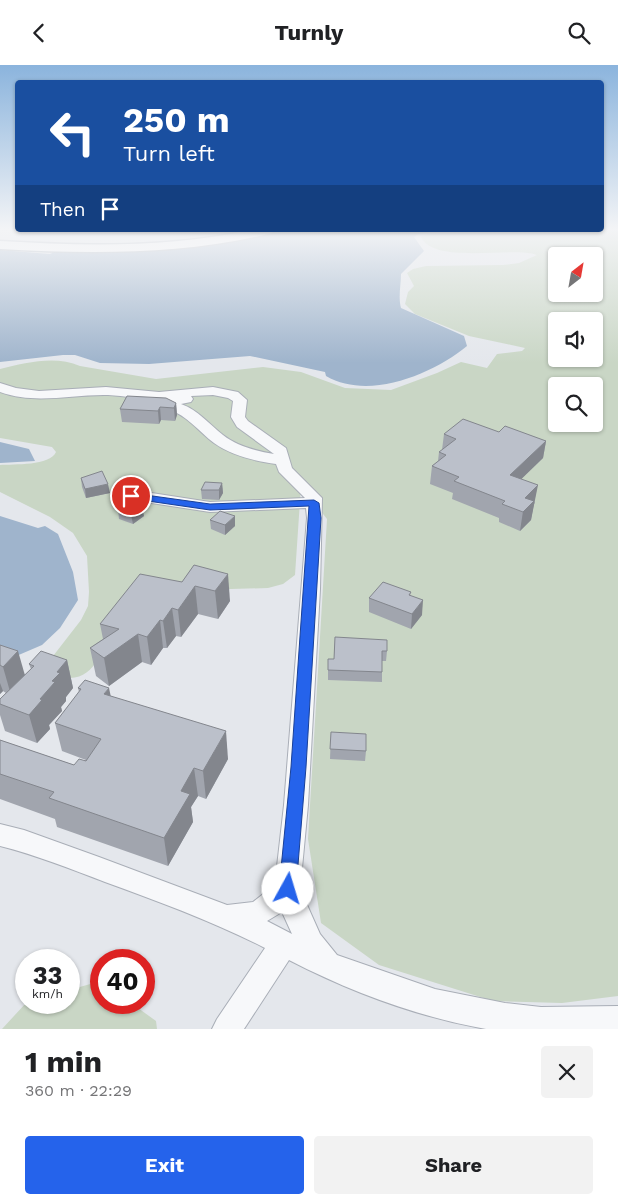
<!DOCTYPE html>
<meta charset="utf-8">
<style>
:root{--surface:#fff;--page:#f2f2f2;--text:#202124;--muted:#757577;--accent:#2563eb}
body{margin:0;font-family:"Work Sans",sans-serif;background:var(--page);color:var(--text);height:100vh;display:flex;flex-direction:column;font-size:19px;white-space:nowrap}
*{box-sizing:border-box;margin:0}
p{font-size:16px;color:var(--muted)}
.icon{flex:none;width:28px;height:28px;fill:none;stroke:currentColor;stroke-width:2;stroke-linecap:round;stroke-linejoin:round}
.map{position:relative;height:964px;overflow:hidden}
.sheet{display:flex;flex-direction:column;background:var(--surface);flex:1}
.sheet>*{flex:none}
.hud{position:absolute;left:15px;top:15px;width:589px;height:152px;border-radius:5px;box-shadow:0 1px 4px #0004;background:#1a4fa0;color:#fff;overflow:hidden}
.needle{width:32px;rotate:31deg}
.tools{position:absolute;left:548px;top:182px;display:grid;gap:10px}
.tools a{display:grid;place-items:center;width:55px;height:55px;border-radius:5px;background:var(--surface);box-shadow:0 1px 4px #0004;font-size:25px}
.speed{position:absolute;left:15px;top:884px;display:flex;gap:10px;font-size:25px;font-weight:700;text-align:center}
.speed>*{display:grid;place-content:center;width:65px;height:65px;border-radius:50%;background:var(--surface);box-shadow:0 1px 4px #0004;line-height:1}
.speed small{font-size:12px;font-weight:400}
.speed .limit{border:8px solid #d22;background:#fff;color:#111}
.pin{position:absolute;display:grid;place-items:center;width:42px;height:42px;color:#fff;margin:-21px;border:2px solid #fff;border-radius:50%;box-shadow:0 1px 5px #0007}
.me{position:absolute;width:55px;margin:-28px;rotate:6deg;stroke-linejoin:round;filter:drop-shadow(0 0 4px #0008)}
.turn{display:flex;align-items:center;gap:18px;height:105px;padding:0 25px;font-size:22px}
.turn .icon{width:65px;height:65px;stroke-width:2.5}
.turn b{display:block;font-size:35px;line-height:42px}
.then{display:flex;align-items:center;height:48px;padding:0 25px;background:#0003;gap:10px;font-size:19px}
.round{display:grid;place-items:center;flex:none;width:52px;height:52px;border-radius:5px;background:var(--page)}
.overview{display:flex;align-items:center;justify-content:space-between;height:85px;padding:0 25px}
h1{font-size:30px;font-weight:700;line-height:38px}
.primary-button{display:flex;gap:10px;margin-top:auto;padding:10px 25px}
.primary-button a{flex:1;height:58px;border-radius:5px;background:var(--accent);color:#fff;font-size:20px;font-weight:700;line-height:58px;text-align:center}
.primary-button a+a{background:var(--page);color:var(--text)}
header{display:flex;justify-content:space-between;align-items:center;height:65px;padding:0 25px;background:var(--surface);font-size:22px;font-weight:700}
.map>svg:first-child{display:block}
.green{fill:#c9d6c5;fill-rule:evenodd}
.water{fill:#9fb4cc}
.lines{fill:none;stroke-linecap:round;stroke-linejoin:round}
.minor-casing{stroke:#a9aeb7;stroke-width:2}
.major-casing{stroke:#a3abb8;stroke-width:3}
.minor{fill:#f7f8fa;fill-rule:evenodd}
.major{fill:#fff;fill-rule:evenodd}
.wall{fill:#a1a5ae}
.shaded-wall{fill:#83868d}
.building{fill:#bbc0ca;stroke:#83868d}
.route{fill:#2563eb;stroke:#184099}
</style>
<header><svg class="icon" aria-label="back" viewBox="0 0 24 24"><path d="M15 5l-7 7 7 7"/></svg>Turnly<svg class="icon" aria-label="search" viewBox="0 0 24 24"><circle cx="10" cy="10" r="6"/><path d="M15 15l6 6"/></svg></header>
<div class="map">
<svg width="618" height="964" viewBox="0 0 618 964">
<rect width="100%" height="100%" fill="#e4e7ec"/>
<g class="green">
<path d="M601,163h17v768l-56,7 -69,-2 -114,-36 -58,-42 -13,-84 19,-320 -26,-33 -6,89 -12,9 -15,4 -71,2 -85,37c-10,21 -15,50 -42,51l-20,-18 31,-40 7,-14 1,-14 -2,-36 -14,-23 -23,-16 -50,-25v-27c14,-1 50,1 56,-13l-4,-5 -52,-9v-69c25,-6 55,-14 80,-3l76,13 107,-12 38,5 44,16 46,2 46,-17 24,-11 26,6 10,-14 25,-3 3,-3 -56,-12 -54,-22 -10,-10 3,-12 6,-6 -7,-13 6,-4 13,-3 77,-1 16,-2 18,-8c-25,-9 -103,10 -116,-18 10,-6 24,0 35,-7h145zM556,191h38v38h-38zM556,256h38v38h-38zM556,321h38v38h-38z"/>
<polygon points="101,916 101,938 131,938 156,956 157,964 2,964 26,938 69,938 69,925"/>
</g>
<g class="water">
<path d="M283,165h164l-29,4 -4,3 10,14 -23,23c0,11 -3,23 0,34l63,28 3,10c-34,28 -98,55 -141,30l-1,-4 -75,-16 -101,8 -49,-1 -25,-8h-12l-63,7v-112l50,4 8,-4 33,3 71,-3 66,-8z"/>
<polygon points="0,377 29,384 35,396 0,398"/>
<polygon points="0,451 38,463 45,461 58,469 73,507 78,535 60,563 42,580 0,598"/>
</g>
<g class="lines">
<defs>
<path id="minor" d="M0,318l16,5 23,3 67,-4 53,5 54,-5 25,5 9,8 -2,17 3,4 38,27 6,20 30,30 -2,91 -12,216 -8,84 20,45 17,21 98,34 70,14 36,4 77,-1v23h-132c-68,-12 -135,-37 -197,-69l-45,69h-32l5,-10 48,-71c-51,-26 -105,-46 -160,-66 -34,-13 -69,-27 -105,-36v-22l24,6 75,27 128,48 26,-3 19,-15 3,-3 9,-79 23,-287 -1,-10 -96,4 -65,-10 -32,-2 -2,-3 8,-5h26l65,10 95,-4 -26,-26 -3,-8c-21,-3 -44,-8 -62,-21 -16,-12 -26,-27 -46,-34l-3,-7 2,-3c-20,2 -39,-3 -59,-4 -36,-1 -72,10 -108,-3zM213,330l15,3 5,3 -2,16 6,10 37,27c-18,-3 -37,-8 -51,-19 -14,-11 -25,-25 -42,-31l10,-2 2,-3 -2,-3zM282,847l10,22 -25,-13z"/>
<path id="major" d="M251,165h23l-2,3c-89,22 -181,21 -272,16v-8c84,5 169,7 251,-11z"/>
</defs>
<use href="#minor" class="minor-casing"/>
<use href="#major" class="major-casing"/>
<use href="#minor" class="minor"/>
<use href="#major" class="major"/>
</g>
<g class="wall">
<polygon points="176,338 177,350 175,356 161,355 159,359 122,357 120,344"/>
<polygon points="499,367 546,376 543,393 521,414 535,438 534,439 531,455 520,466 499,457 499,453 452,434 453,428 430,419 432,401 438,396 439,387 442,385 444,369"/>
<polygon points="81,413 110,428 86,433 82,422"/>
<polygon points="222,418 223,428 219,435 202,434 201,425"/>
<polygon points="118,444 144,451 133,459 119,454"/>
<polygon points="210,455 235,461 225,470 211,464"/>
<polygon points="194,500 230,536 218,554 198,549 181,572 176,571 167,583 163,583 151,600 142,597 109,621 96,611 90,583 103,574 100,559 182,517"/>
<polygon points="411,527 410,531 422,550 411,564 369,547 369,533"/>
<polygon points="335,572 387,586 386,596 382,596 382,617 328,615 328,594 334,594"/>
<polygon points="0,580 25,610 31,604 29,599 67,595 73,623 66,632 66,636 61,642 62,646 49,660 50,664 37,678 5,666 0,650 0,634 6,628 3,626 0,629"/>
<polygon points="78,623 111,631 228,694 206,734 198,731 191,742 193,757 168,801 57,762 55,754 0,734 0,675 74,700 86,695 62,686 55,658 79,627"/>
<polygon points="331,667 366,686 365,696 330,694"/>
</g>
<g class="shaded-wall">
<polygon points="176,338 177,350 175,356 174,343"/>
<polygon points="160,342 161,355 159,359 158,346"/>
<polygon points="546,376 543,393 507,428 510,410"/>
<polygon points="222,418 223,428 219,435 219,425"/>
<polygon points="108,419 110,428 86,433 85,424"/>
<polygon points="538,420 531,455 520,466 525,433"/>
<polygon points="142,441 144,451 133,459 131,450"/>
<polygon points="235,451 235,461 225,470 225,460"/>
<polygon points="228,509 230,536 218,554 215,526"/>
<polygon points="195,521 198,549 181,572 178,545"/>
<polygon points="423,535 422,550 411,564 412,549"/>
<polygon points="172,543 176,571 167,583 163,556"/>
<polygon points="160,555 163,583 151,600 147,572"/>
<polygon points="138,569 142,597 109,621 104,593"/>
<polygon points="18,586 26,614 11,630 3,602"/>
<polygon points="67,595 73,623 66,632 66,636 61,642 62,646 49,660 50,664 37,678 29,650 52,616 57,607"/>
<polygon points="0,618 3,626 0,629"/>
<polygon points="109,623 115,651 104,629"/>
<polygon points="226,666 228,694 206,734 203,706"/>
<polygon points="194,703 198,731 191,742 193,757 168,801 164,773 181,726"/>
</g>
<g class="building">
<polygon points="127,331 166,333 176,338 174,343 160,342 158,346 120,344"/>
<polygon points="463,354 499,367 505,361 546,376 510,410 538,420 525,433 534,436 523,447 502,439 505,436 454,416 459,412 432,401 446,390 439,387 456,374 444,369"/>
<polygon points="102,406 108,419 85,424 81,413"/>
<polygon points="205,417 222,418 219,425 201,425"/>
<polygon points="129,436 142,441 131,450 118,444"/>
<polygon points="220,446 235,451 225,460 210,455"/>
<polygon points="194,500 228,509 215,526 195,521 178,545 172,543 163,556 160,555 147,572 138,569 104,593 90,583 119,564 100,559 140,509 182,517"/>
<polygon points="383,517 411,527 409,530 423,535 412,549 369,533"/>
<polygon points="335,572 387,575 387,586 382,586 382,607 328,605 328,594 334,594"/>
<polygon points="0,580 18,586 3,602 0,600"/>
<polygon points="41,586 67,595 57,607 60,608 52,616 55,617 40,634 42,635 29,650 0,639 0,634 34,601 29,599"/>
<polygon points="85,615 109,623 104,629 226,666 203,706 194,703 181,726 190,729 164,773 49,733 54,727 0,709 0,675 74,700 79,694 86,696 101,674 55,658 81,624 78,623"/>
<polygon points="331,667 366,669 366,686 330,684"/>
</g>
<linearGradient id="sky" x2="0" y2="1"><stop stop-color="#8bb4dd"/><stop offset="0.55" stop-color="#f3f4f6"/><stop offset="1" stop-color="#f3f4f6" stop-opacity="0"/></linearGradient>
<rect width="618" height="298" fill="url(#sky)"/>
<polygon class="route" points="131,428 210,439 314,435 319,438 321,453 306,702 296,824 293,830 288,832 282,830 279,824 291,702 309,441 210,445 127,433 125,431"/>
</svg>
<div class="tools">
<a><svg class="needle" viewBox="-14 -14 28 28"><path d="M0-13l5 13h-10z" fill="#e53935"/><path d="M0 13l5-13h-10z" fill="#757577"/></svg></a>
<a><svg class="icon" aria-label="sound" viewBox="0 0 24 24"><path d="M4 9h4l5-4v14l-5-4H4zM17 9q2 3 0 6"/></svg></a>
<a><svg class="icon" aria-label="search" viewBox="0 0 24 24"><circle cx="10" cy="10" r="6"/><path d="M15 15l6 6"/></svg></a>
</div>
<div class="speed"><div>33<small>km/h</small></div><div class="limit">40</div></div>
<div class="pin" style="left:131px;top:431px;background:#d93025"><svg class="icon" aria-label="arrive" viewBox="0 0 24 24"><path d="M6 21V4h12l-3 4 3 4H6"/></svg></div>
<svg class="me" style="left:288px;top:824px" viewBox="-20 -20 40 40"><circle r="19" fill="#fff"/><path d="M0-13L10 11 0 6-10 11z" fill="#2563eb"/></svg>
<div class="hud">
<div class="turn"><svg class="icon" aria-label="left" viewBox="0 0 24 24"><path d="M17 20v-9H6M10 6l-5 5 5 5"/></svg><div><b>250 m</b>Turn left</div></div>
<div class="then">Then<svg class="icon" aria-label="arrive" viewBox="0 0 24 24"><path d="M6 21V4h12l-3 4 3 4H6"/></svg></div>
</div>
</div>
<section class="sheet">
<div class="overview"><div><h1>1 min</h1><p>360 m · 22:29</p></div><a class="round"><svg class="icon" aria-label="close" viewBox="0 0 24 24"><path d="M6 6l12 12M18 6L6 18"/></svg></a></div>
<div class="primary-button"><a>Exit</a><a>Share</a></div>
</section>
